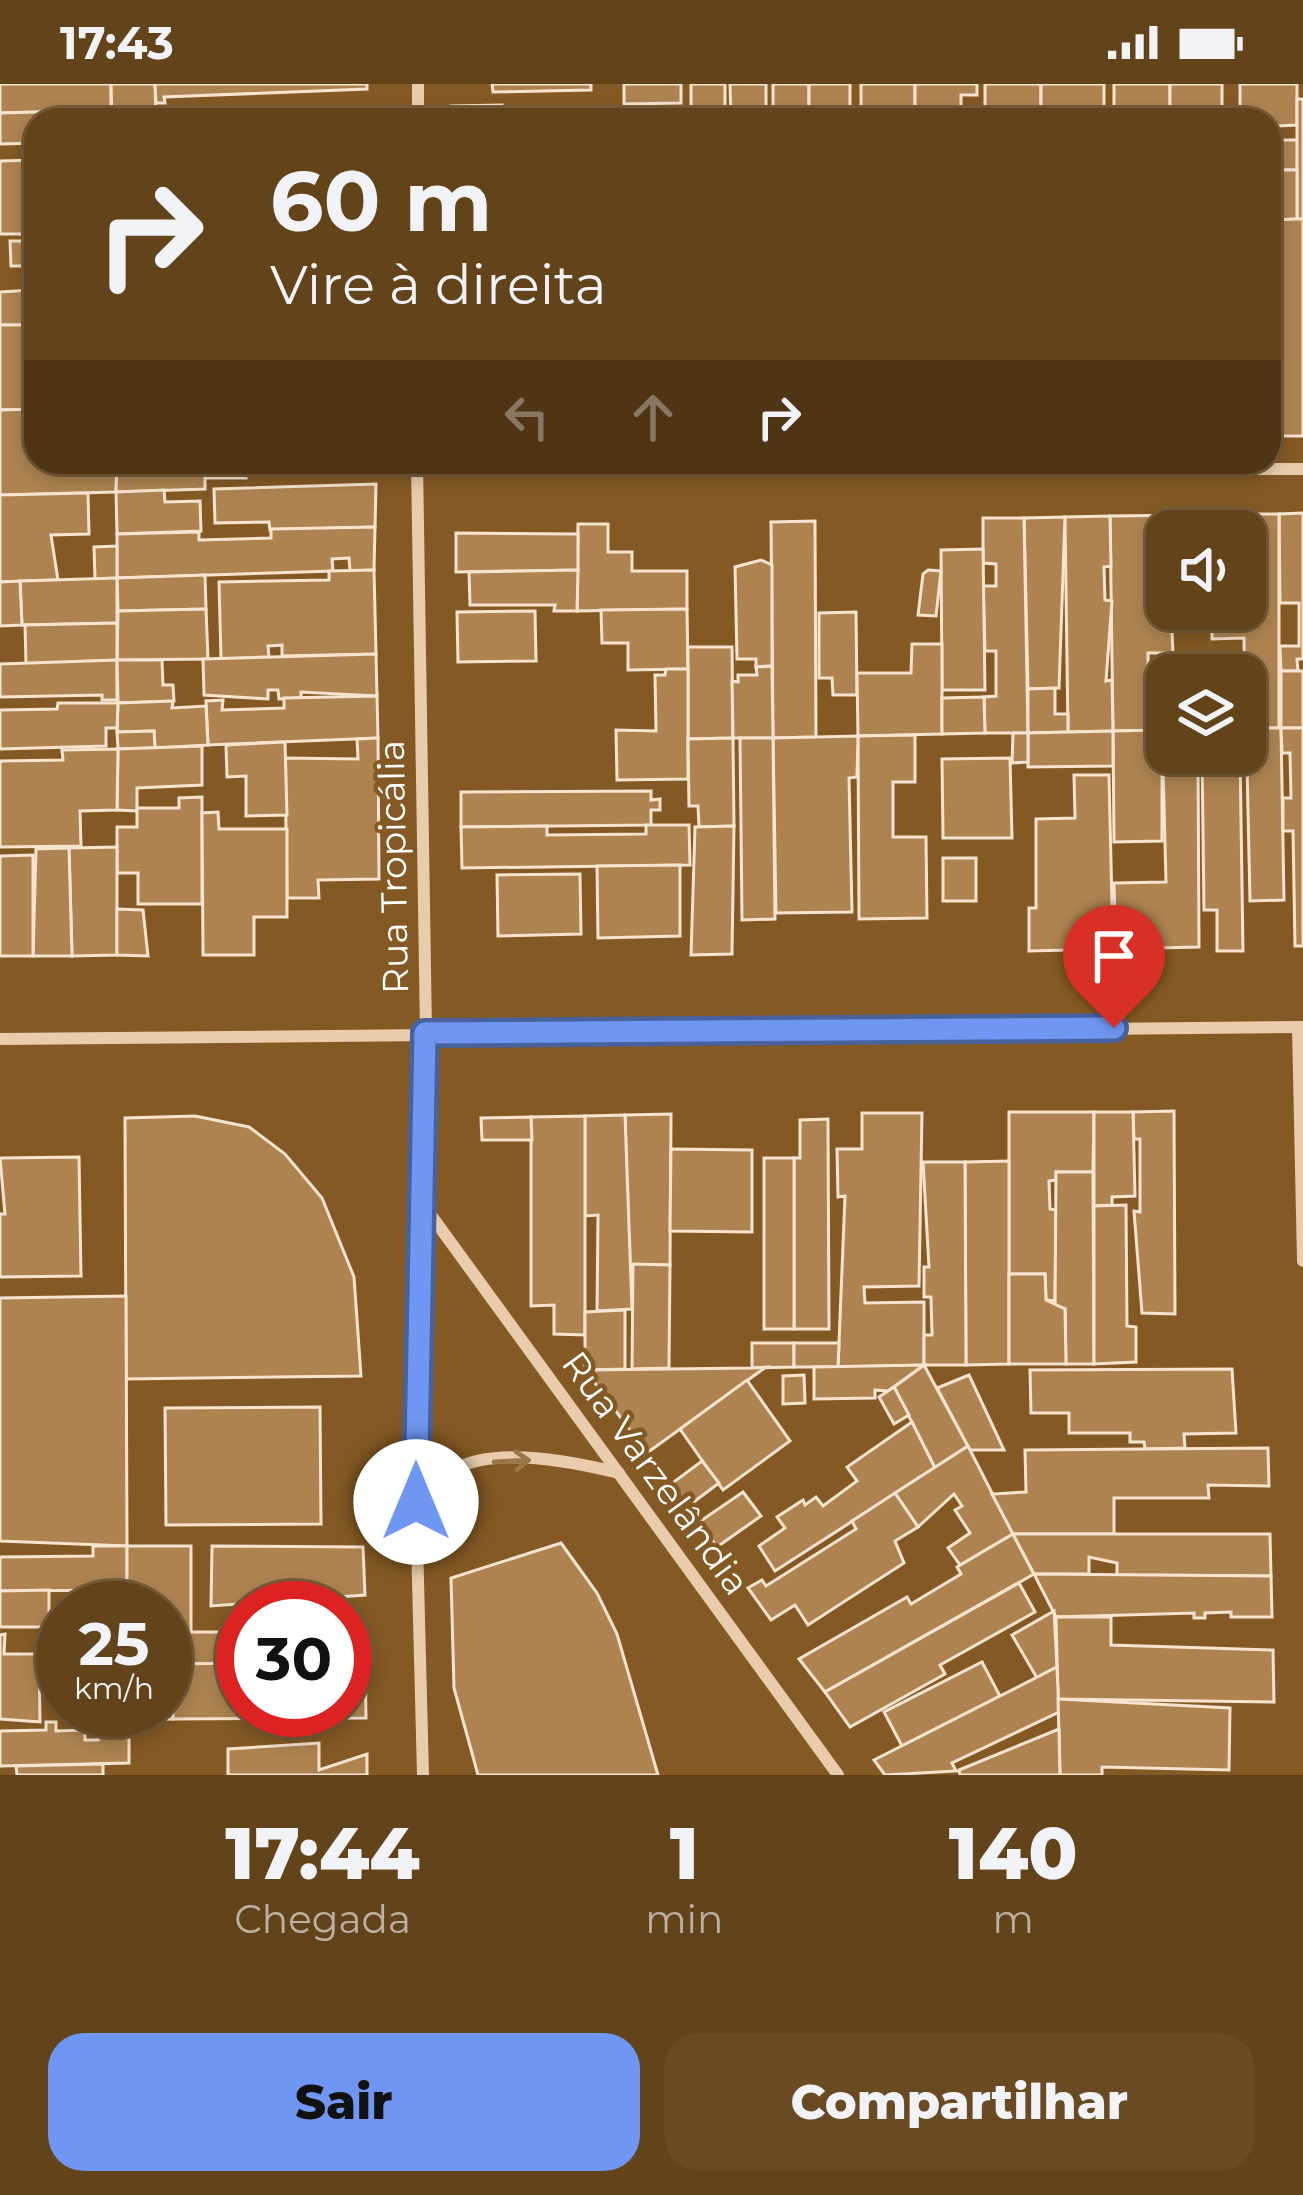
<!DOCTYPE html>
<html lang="pt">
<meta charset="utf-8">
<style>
:root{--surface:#63431a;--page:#694a23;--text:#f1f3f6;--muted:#bbb0a2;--line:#775c39;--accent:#6f96f3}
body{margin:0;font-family:Montserrat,sans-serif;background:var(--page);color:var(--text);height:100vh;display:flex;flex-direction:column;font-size:45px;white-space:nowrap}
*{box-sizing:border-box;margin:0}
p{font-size:39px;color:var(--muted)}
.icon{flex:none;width:66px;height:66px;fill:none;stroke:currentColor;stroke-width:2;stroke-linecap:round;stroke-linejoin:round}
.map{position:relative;height:1691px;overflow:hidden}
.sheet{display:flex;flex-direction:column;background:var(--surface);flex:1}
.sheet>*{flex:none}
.top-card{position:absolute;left:24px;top:24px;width:1257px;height:366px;border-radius:36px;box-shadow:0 6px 18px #0003,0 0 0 3px var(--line);background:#63431a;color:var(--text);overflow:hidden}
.fabs{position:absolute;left:1146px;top:426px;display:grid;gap:24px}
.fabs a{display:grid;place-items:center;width:120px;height:120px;border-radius:24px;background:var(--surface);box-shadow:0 6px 18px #0003,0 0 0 3px var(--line);font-size:60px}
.speed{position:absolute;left:36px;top:1497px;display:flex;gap:24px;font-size:60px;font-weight:700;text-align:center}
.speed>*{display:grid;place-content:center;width:156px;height:156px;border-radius:50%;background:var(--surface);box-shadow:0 6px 18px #0003,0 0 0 3px var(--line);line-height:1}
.speed small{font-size:30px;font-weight:400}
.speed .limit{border:18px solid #d22;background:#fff;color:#111}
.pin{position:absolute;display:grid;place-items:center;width:102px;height:102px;color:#fff;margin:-123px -51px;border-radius:50% 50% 50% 0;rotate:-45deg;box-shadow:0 0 12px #0007}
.pin .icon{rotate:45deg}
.me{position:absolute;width:132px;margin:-66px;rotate:0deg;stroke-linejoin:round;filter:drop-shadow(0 0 9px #0008)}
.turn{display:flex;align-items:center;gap:42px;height:252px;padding:0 48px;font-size:54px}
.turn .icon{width:156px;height:156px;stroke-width:2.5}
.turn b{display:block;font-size:84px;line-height:102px}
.lanes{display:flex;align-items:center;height:114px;padding:0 48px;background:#0003;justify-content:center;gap:60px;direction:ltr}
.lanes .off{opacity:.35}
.eta{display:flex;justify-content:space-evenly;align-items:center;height:204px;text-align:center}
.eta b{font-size:72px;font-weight:800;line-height:84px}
.primary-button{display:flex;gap:24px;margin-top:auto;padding:24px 48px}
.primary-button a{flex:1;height:138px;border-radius:36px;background:var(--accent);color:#111;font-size:48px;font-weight:800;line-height:138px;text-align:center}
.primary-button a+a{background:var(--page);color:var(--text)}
.status{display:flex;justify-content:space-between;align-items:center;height:84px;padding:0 60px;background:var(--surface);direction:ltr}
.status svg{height:33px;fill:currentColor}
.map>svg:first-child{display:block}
.building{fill:#ae8350;stroke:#f6e4d0;stroke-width:3}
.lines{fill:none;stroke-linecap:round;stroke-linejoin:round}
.minor{stroke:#e8ccac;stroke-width:12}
.oneway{stroke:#9d7645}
.route-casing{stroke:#48629e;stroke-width:30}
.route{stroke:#6f96f3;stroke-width:21}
.labels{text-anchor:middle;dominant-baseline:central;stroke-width:9;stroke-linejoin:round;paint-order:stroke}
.street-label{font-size:36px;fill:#fff;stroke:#845923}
</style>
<div class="status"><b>17:43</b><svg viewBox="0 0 49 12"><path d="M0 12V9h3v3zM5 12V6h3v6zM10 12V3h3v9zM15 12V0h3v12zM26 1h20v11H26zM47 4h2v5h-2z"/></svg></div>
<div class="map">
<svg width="1303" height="1691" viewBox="0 0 1303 1691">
<rect width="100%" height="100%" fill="#845923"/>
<g class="building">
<polygon points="0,0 111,0 111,26 0,29"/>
<polygon points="111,0 155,0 156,36 112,36"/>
<polygon points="155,0 367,0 367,5 164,13 165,19 156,19"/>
<polygon points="492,0 591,0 591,6 493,8"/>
<polygon points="624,0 681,0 681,19 624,20"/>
<rect x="691" y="0" width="34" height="36"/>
<polygon points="730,0 766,0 766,36 731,36"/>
<rect x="773" y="0" width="36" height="36"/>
<rect x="809" y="0" width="41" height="36"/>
<rect x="861" y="0" width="54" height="36"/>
<polygon points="915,0 977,0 977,11 961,11 961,36 915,36"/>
<rect x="985" y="0" width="56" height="36"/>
<rect x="1041" y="0" width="63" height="36"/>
<rect x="1114" y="0" width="56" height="36"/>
<rect x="1170" y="0" width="52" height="36"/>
<polygon points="1240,0 1297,0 1297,41 1277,42 1277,56 1298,56 1297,86 1270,86 1269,36 1240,36"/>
<rect x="1297" y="15" width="6" height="120"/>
<polygon points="502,21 502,30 654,29 654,36 451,36 451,22"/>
<polygon points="305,25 305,36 203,36 203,28"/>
<polygon points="111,26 112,36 36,36 36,59 0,60 0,29"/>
<polygon points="36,76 36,150 0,150 0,77"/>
<polygon points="1269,86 1297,86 1297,135 1269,136"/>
<polygon points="1297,135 1303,135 1303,352 1277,352 1275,136"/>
<polygon points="10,157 36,157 36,195 27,195 27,182 11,182"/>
<polygon points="31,206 32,241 0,241 0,208"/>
<polygon points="0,241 36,241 36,325 0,326"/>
<polygon points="36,325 36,378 117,378 116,408 0,411 0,326"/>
<polygon points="117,378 246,378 246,394 205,394 205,405 116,408"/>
<polygon points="376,400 375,443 270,446 269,438 215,439 214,405"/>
<polygon points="164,406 165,418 200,417 201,447 117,450 116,408"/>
<polygon points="88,409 89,450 51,451 58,496 0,498 0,411"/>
<polygon points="1303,429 1303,575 1297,575 1298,587 1281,587 1280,562 1299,562 1299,519 1280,519 1279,430"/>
<polygon points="1243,430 1279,430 1279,644 1245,644 1244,554 1212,555 1212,525 1245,525"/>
<polygon points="1196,431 1197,447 1167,447 1173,569 1148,569 1148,590 1181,590 1181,574 1197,575 1197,591 1167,591 1167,646 1113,647 1110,432"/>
<polygon points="1110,432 1111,482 1104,483 1105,516 1112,517 1106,597 1112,596 1113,647 1068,648 1065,433"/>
<polygon points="1065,433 1059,604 1028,605 1024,434"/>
<polygon points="983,434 1024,434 1028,649 985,649 984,613 996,612 996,567 985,567 983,502 996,502 996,480 983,479"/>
<polygon points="815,437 816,653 773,654 771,438"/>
<polygon points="578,440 608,440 608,468 632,468 632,487 687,487 687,525 577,527"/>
<polygon points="375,443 374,486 350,487 349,474 332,475 333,487 117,494 117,450 199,448 199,456 271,454 271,445"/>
<polygon points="456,449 578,450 578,486 456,488"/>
<polygon points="117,462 117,494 95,495 94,463"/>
<polygon points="983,465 985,606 942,606 941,466"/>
<polygon points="761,476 772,481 772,582 756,583 756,575 737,575 735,483"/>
<polygon points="374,486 376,570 282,572 282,561 268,562 269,573 221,575 219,498 329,496 329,487"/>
<polygon points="578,486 577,527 554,527 555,521 470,521 469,488"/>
<polygon points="928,486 941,487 936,532 918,531 923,490"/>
<polygon points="205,491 206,525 118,527 117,494"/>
<polygon points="117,494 117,539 22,541 20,497"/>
<polygon points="20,497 22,541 0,542 0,498"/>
<polygon points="206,525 208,575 117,576 118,527"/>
<polygon points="687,525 688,585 628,586 628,559 602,559 601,526"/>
<polygon points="535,527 536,577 458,578 457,528"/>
<polygon points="856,528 857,611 833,611 832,594 819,594 819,529"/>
<polygon points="117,539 117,576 26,580 25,541"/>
<polygon points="912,560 942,560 942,650 858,652 857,589 911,589"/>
<polygon points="688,563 732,563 733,654 688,655"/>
<polygon points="376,570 377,612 301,608 301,614 279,615 278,606 268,606 268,615 204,611 203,575"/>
<polygon points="117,576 117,616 102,616 102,611 0,613 0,580"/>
<polygon points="117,576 162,576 163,601 173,601 174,617 118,619"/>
<polygon points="772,582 773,654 733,654 732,597 738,598 738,591 757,591 756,583"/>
<polygon points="666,585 688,585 688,695 617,696 616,646 656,647 655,591 665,591"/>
<rect x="1281" y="587" width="22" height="57"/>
<polygon points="1055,604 1055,630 1068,630 1068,648 1028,649 1028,605"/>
<polygon points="377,612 378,654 208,661 206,617 223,616 222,626 284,624 284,614"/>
<polygon points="984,613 985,649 942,650 942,614"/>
<polygon points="173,617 172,624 206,622 208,661 155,664 154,647 117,648 118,619"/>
<polygon points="58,619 118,619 117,644 106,644 106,662 0,665 0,626 57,625"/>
<polygon points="1245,644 1281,644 1284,816 1250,817 1247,681 1241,681"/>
<polygon points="1281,644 1303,644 1303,862 1295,862 1293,747 1283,747 1283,714 1291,714 1290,669 1282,669"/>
<polygon points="1162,646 1162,757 1114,758 1113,647"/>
<polygon points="1162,646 1167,646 1167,669 1198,669 1199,863 1116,865 1114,799 1166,798"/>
<polygon points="154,647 155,664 118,665 117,648"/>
<polygon points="1113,647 1113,682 1028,683 1028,649"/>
<polygon points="1013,649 1028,649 1028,678 1012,679"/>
<polygon points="915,651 915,698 893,698 893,753 926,753 927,834 859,835 858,652"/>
<polygon points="858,652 857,693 849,694 852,828 776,829 773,654"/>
<polygon points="378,654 379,795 318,796 319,814 287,814 285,674 358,675 357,655"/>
<polygon points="733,654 734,742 699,743 698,722 689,722 688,655"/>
<polygon points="740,654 773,654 775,835 742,836"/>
<polygon points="285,658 287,731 246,732 246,692 227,693 226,661"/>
<polygon points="202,662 202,701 137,704 137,727 117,726 118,665"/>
<polygon points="118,665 117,726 80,727 81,762 0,763 0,677 63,676 62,666"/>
<polygon points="1202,669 1240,669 1243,867 1217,867 1217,826 1204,826"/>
<polygon points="1010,674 1012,754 943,754 942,675"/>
<polygon points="1074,691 1109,691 1113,865 1029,867 1029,824 1036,824 1036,735 1075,734"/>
<polygon points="651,707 651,716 660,715 660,726 651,726 651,741 461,743 461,708"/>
<polygon points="202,713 202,820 138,820 138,789 117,789 117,743 137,743 137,724 179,724 179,714"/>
<polygon points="218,728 219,745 287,745 287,833 254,833 254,871 203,871 202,729"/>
<polygon points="646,741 689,741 690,781 462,784 461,743 547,742 547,751 646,750"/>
<polygon points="734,742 732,870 691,871 695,743"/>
<polygon points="117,763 117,871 72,872 69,764"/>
<polygon points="69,764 72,872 33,872 36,765"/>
<polygon points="33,771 33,872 0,872 0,772"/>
<rect x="943" y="774" width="33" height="43"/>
<polygon points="680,781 680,852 598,854 597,782"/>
<polygon points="580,790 581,850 498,852 497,791"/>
<polygon points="117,825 143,826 148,872 117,871"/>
<polygon points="1174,1027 1175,1230 1142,1229 1134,1127 1140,1128 1140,1055 1134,1055 1133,1028"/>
<polygon points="1009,1028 1094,1028 1093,1088 1056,1088 1056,1096 1049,1097 1050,1125 1056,1126 1055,1217 1046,1216 1045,1190 1009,1190"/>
<polygon points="1094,1028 1133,1028 1135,1112 1112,1113 1112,1121 1094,1122"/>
<polygon points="862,1029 922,1029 919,1202 864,1203 865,1219 924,1218 924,1281 838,1283 845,1112 838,1113 837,1065 862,1065"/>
<polygon points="671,1030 670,1181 629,1181 625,1031"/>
<polygon points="625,1031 632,1225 597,1227 598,1131 585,1132 585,1032"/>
<polygon points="195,1032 249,1043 285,1070 322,1114 354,1193 361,1292 126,1295 125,1034"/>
<polygon points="585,1032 585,1251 554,1250 554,1221 531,1222 531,1033"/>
<polygon points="531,1033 532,1056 482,1056 481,1034"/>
<polygon points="828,1035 829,1245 794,1245 794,1074 800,1074 800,1036"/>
<polygon points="671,1065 752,1066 752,1148 670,1147"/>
<polygon points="79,1073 81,1192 0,1193 0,1130 5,1130 0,1074"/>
<rect x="764" y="1074" width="30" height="171"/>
<polygon points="1009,1077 1009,1280 966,1281 965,1078"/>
<polygon points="923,1078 965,1078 966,1281 924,1281 924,1251 932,1251 931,1213 924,1213 924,1183 929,1183"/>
<polygon points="1056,1088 1093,1088 1094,1280 1066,1280 1065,1225 1055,1225"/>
<polygon points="1126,1121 1127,1242 1136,1243 1136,1278 1094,1280 1094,1122"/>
<polygon points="633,1180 670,1181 669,1284 632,1285"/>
<polygon points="1009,1190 1045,1190 1046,1216 1065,1225 1066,1280 1009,1280"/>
<polygon points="126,1212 127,1462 0,1457 0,1214"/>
<polygon points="625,1226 625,1285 585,1286 585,1228"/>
<polygon points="752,1259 794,1259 794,1283 752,1284"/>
<polygon points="794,1259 839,1259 838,1283 794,1283"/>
<polygon points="924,1281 968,1362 935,1384 894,1303"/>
<polygon points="924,1281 888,1307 875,1306 875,1314 814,1315 814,1283"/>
<polygon points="766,1283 647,1369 585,1286 752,1284"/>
<polygon points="1232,1285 1236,1349 1184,1350 1185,1364 1145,1365 1144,1358 1130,1358 1130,1349 1069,1349 1069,1329 1031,1329 1030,1286"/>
<polygon points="804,1291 805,1319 783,1320 783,1292"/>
<polygon points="969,1291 1004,1366 970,1366 937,1304"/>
<polygon points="747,1296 790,1357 723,1406 680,1345"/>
<polygon points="894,1303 909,1331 894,1340 879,1313"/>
<polygon points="320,1323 321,1440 166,1441 165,1324"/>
<polygon points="912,1338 935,1384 775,1487 759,1462 785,1444 777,1433 803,1416 805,1421 816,1413 823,1422 857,1397 847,1383"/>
<polygon points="968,1362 1013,1450 960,1481 948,1464 970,1449 955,1426 962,1422 954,1410 918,1443 895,1409"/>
<polygon points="1268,1364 1269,1402 1208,1401 1209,1414 1114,1414 1114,1450 1013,1450 992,1410 1026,1408 1025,1366"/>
<polygon points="702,1377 719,1399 687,1423 671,1400"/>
<polygon points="743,1408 761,1432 717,1463 699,1438"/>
<polygon points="895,1409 918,1443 895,1457 904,1479 808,1541 795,1521 771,1536 748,1504 762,1496 766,1502 856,1445 852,1437"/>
<polygon points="1013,1450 1034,1490 825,1608 799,1575 907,1513 911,1520 961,1490 957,1483"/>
<polygon points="1013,1450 1270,1450 1271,1492 1117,1491 1117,1479 1089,1473 1089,1490 1034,1490"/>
<polygon points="561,1459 597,1509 617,1550 658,1691 478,1691 454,1604 451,1494"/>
<polygon points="93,1462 127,1462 127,1506 0,1507 0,1473 93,1472"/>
<polygon points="127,1462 191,1462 191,1548 165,1548 165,1524 127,1524"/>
<polygon points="212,1462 363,1463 365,1511 211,1522"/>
<polygon points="1034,1490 1271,1492 1272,1533 1231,1533 1231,1528 1205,1529 1205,1534 1194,1534 1194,1529 1056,1533"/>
<polygon points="1019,1499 1035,1528 940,1581 945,1590 850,1643 825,1608"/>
<polygon points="49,1506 49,1543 0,1543 0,1507"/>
<polygon points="1054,1527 1057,1583 1037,1594 1012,1551"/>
<polygon points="1056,1533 1111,1533 1111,1561 1273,1566 1274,1618 1058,1615"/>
<polygon points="165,1548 220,1548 220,1580 173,1580 173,1635 129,1636 128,1626 165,1626"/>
<polygon points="5,1550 4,1570 39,1570 40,1638 0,1635 0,1551"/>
<polygon points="345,1562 365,1562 366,1634 173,1635 173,1580 243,1579 243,1626 345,1626"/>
<polygon points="982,1578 1000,1612 902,1662 884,1628"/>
<polygon points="1057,1583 1059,1628 952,1679 956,1687 885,1691 874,1676"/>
<polygon points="1058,1615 1230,1624 1229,1686 1102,1683 1102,1691 1060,1691"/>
<polygon points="86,1626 128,1626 129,1636 86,1637"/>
<polygon points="97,1636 129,1636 129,1679 0,1682 0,1647 46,1646 46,1638 56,1638 56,1647 85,1646 85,1656 98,1656"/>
<polygon points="1059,1645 1060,1691 960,1691 959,1686"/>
<polygon points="319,1659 319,1686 367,1670 367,1691 228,1691 228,1665"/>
<polygon points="103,1680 103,1691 17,1691 16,1682"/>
</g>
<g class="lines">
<g class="minor">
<polyline points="418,0 418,36"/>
<polyline points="417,378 426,948 416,1418 423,1691"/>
<polyline points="417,387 1303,385"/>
<polyline points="1298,943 1303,1177"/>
<polyline points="0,955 1303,943"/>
<polyline points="425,1123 838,1691"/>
<path d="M416,1418c12,-10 23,-23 36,-31 41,-26 123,-9 167,2"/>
</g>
</g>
<defs><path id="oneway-shaft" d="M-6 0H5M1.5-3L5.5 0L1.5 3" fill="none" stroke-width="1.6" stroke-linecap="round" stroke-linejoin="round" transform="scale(3)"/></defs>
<use class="oneway" href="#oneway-shaft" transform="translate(512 1377) rotate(-3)"/>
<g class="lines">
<defs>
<polyline id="route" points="416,1418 425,949 1114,944"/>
</defs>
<use href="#route" class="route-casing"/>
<use href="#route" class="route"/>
</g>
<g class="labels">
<g class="street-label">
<text transform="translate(393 783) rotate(-91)">Rua Tropicália</text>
<text transform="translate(656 1389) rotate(54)">Rua Varzelândia</text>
</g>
</g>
</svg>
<div class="fabs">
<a><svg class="icon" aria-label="sound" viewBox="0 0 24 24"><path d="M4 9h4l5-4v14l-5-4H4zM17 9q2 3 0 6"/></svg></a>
<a><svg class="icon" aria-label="layers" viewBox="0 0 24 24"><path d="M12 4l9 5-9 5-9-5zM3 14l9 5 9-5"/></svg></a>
</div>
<div class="speed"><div>25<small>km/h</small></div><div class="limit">30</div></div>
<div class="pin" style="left:1114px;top:944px;background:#d93025"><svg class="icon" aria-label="arrive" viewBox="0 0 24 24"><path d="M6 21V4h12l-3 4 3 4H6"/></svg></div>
<svg class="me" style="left:416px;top:1418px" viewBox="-20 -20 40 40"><circle r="19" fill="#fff"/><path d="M0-13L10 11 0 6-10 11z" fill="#6f96f3"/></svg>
<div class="top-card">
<div class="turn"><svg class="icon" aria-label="right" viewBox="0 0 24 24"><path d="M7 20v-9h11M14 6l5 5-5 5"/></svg><div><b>60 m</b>Vire à direita</div></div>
<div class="lanes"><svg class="icon off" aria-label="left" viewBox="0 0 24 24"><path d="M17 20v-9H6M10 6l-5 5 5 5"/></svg><svg class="icon off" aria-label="ahead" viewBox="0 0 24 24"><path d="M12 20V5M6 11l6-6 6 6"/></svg><svg class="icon" aria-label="right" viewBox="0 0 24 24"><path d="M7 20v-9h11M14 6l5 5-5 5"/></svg></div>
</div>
</div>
<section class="sheet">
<div class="eta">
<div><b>17:44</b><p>Chegada</p></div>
<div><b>1</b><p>min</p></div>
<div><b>140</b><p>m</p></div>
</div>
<div class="primary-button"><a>Sair</a><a>Compartilhar</a></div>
</section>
